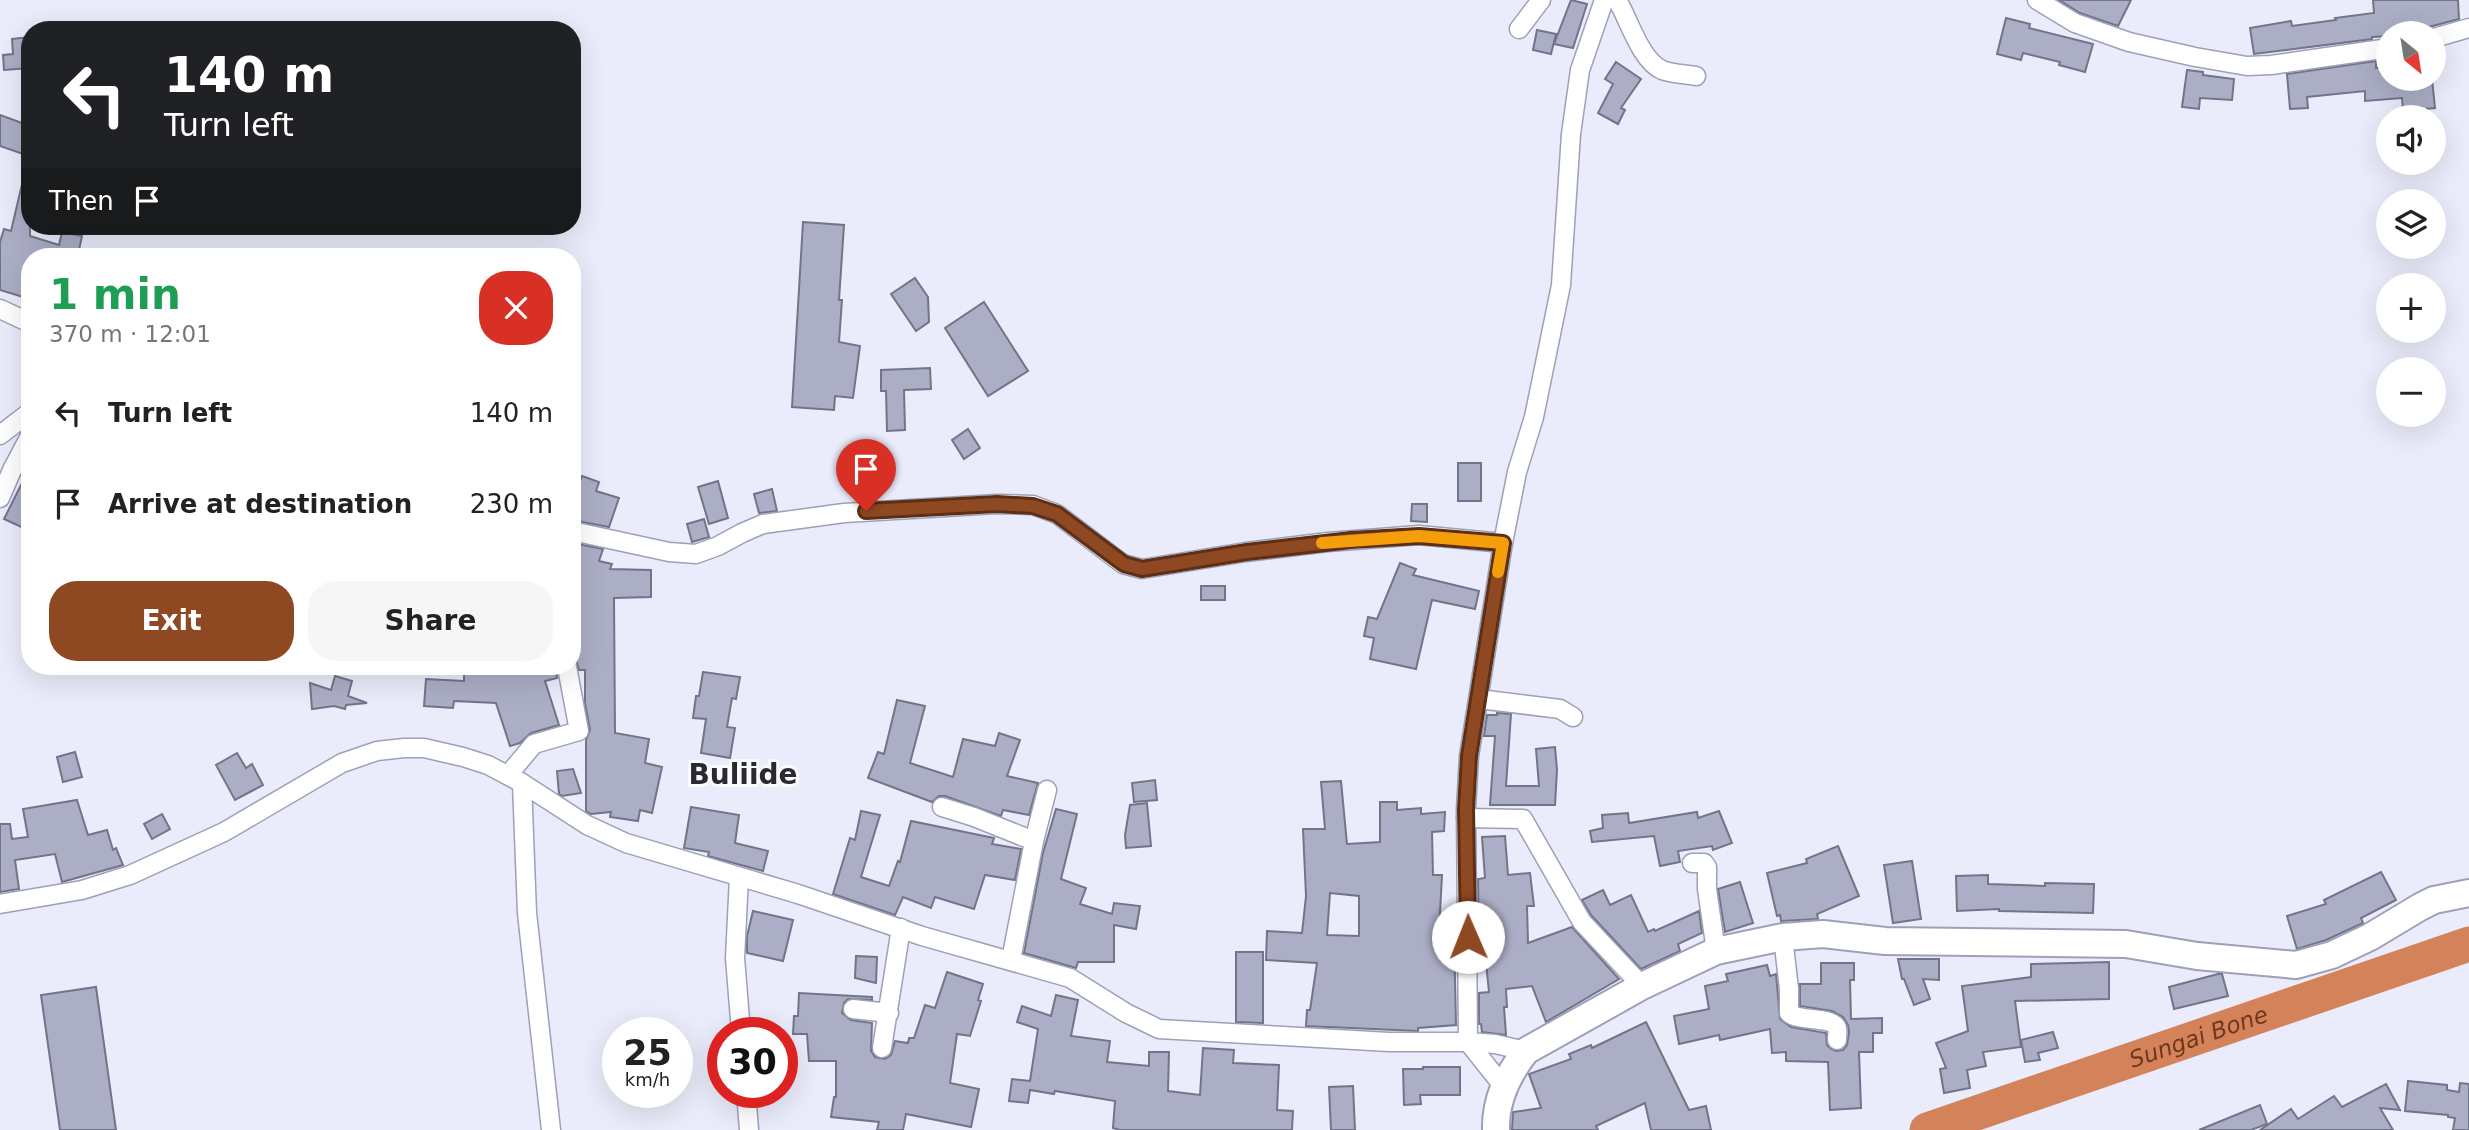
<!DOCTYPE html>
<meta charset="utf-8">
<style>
:root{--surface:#fff;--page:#f6f6f6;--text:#222;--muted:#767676;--accent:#8e4822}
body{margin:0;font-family:"DejaVu Sans",sans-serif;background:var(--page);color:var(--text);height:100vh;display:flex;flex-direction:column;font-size:26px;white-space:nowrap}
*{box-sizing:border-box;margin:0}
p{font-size:23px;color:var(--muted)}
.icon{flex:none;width:38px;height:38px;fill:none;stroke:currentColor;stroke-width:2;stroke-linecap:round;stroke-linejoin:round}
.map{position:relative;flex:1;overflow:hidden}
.drawer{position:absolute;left:21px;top:248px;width:560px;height:427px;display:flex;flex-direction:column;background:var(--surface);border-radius:28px;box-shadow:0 7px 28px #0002}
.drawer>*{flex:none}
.guide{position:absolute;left:21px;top:21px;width:560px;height:214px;border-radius:28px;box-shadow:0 7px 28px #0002;background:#202124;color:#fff;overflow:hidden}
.needle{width:46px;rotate:150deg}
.buttons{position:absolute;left:2376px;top:21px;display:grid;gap:14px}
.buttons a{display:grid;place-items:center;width:70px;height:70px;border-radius:50%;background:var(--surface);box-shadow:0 7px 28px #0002;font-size:35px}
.speed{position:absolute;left:602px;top:1017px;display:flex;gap:14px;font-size:35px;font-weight:700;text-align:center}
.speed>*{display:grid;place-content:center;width:91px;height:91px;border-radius:50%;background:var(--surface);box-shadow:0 7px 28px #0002;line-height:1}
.speed small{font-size:18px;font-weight:400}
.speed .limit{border:10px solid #d22;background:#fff;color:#111}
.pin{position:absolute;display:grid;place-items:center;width:60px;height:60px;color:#fff;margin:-72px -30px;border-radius:50% 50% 50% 0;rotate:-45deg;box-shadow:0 0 7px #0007}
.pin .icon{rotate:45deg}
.me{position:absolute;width:77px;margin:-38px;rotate:359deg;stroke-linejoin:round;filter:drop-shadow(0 0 5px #0008)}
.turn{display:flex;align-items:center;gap:24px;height:147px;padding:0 28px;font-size:32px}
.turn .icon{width:91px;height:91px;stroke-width:2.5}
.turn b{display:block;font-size:49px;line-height:60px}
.then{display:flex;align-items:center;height:66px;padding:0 28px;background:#0003;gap:14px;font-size:26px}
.round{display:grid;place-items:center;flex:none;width:74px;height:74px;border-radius:28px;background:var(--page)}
.overview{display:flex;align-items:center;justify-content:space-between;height:119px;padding:0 28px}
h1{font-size:42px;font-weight:800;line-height:52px;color:#1e9e55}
.action{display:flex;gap:14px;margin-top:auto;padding:14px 28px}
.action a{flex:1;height:80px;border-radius:28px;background:var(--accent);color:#fff;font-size:28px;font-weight:800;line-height:80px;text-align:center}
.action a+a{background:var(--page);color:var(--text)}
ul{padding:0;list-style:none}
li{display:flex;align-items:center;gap:21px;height:91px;padding:0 28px}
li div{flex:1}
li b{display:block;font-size:26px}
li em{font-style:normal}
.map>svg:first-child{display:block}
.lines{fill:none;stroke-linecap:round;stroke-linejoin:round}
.river{stroke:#d4825a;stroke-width:35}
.building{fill:#acaec6;stroke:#72748a;stroke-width:2;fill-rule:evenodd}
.street-casing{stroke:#9da0b7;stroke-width:21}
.secondary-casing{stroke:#9da0b7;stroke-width:30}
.street{stroke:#fff;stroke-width:18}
.secondary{stroke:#fff;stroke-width:26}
.route-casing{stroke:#5c2f16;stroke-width:18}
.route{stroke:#8e4822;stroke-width:12}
.slow{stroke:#f59e0b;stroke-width:12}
.labels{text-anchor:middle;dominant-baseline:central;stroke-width:6;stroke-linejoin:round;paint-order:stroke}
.water-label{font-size:23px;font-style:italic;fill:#6f381b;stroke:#fafafa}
.district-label{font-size:28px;font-weight:bold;fill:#282933;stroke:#fafafa}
</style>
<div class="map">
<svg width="2469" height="1130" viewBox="0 0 2469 1130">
<rect width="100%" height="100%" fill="#eaecfb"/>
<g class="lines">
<path class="river" id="s1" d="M1927,1130l542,-186"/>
</g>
<g class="building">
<polygon points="1571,0 1587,4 1573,48 1554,44"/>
<polygon points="2059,0 2131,0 2118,26 2080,13"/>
<polygon points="2373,0 2458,0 2459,19 2429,27 2425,31 2389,33 2389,36 2372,37 2372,39 2254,54 2250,28 2291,21 2292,26 2336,20 2335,18 2374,13"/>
<polygon points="2006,18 2030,24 2029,28 2093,44 2085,72 2059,65 2060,62 2023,53 2021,60 1997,54"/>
<polygon points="1537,30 1556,34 1551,54 1533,50"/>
<polygon points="30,37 30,68 4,70 3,55 13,54 12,39"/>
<polygon points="2376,61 2376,68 2389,67 2389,79 2432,79 2435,108 2403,111 2402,98 2365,101 2365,91 2307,97 2308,108 2290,109 2287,74"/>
<polygon points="1616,62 1641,79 1621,108 1625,110 1618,124 1598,113 1613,84 1605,79"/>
<polygon points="2187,70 2203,72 2203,75 2234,79 2232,100 2200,98 2199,109 2182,107"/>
<polygon points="0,115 30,126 30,134 23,154 0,146"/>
<polygon points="24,176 30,177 30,236 59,245 62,232 82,236 79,250 87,253 86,257 30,257 30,273 23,297 0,290 0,242 4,229 11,231"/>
<polygon points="803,222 844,225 839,300 842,300 839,342 860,346 853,398 835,396 834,410 792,407"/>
<polygon points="915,278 928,297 929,322 916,331 891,294"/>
<polygon points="984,302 1028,371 988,396 945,328"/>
<polygon points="930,368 931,389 904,390 905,430 887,431 886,391 881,391 881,370"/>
<polygon points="968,429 980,448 964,459 952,440"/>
<rect x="1458" y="463" width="23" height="38"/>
<polygon points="30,467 30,531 4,519"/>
<polygon points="582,476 599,482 596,491 619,498 609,527 572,520 572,503"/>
<polygon points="718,481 728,518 709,524 698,487"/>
<polygon points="772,489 777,511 759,513 754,494"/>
<polygon points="1412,504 1427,504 1427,522 1411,521"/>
<polygon points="704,519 709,537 692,542 687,524"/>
<polygon points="572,543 603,549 599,561 612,564 610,569 651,570 651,597 614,598 615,733 649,739 645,763 662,767 652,813 640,810 638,821 610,817 611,812 591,814 586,811 586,740 590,730 585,703 585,670 579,670 576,660 572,657"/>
<polygon points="1400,563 1416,569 1413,575 1479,591 1475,609 1432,600 1416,669 1370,659 1374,638 1364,636 1368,617 1377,619"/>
<rect x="1201" y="586" width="24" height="14"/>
<polygon points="473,667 556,667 557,678 545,681 559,725 531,733 520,743 510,746 496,703 454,701 453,708 424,706 426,679 464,681 464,671 472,671"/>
<polygon points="703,672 740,677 736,699 732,698 727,727 735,728 730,758 701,753 706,719 693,718 696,696 699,696"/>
<polygon points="335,676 352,681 348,696 367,703 346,705 345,709 334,706 312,709 310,683 331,690"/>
<polygon points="897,700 925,706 910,763 953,777 963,739 995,746 999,733 1020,740 1007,776 1038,783 1029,815 1003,810 1001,816 945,796 939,796 932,802 868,778 878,752 884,754"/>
<polygon points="1497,713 1511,714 1506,786 1539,786 1536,749 1555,747 1557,770 1555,805 1490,805 1495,736 1484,736 1487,715 1497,715"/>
<polygon points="75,752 82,777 63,782 57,757"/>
<polygon points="237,753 246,768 252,764 263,785 235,800 216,765"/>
<polygon points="573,769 581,793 562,796 559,794 557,771"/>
<polygon points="1155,780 1157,800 1134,802 1132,783"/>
<path d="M1341,781l6,63 33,-2v-40h17v8l24,-2v6l24,-2 -1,19 -12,1 1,43h9l-3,57h15l2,93 -38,3v3l-112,-5 1,-16h3l7,-47 -51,-3 1,-29 35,2 4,-37 -3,-67h22l-4,-47zM1330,893l29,3v40l-32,-1z"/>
<polygon points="77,800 88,835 107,830 113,850 116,848 123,865 62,882 55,854 15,860 19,889 0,892 0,824 10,824 12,839 28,837 23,809"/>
<polygon points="1147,803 1151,846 1126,848 1125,835 1130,805"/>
<polygon points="691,807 739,815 735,843 768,851 763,871 708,856 709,852 684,848"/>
<polygon points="1056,809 1077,814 1061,879 1086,888 1080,904 1112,914 1114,903 1140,906 1136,929 1114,925 1114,962 1078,962 1076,968 1024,953 1043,853"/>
<polygon points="861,811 880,815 861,877 889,886 898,861 900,862 911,821 994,838 992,844 1021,849 1015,880 985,875 974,909 935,897 931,908 903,897 895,915 833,894 850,838 855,840"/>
<polygon points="1719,811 1732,843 1713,850 1712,846 1678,851 1680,862 1660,866 1654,836 1592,842 1590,831 1603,828 1602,815 1628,813 1629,823 1697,812 1698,818"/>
<polygon points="162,814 170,829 152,839 144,824"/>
<polygon points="1505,836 1508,875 1530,873 1534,906 1527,906 1528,943 1572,927 1619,979 1546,1022 1532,986 1506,989 1507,1007 1504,1007 1506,1035 1482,1032 1481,1024 1479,1024 1479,993 1489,992 1484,943 1479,943 1478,879 1485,878 1482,837"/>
<polygon points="1838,846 1859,896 1817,914 1818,919 1781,921 1780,915 1777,916 1767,873 1807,863 1806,859"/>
<polygon points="1912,861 1921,919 1893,923 1884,865"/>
<polygon points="2381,872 2396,900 2361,918 2363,923 2326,940 2297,949 2287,916 2326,904 2324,900"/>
<polygon points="1988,875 1988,884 2045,886 2045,883 2094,884 2093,913 1999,911 1999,909 1957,911 1956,876"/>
<polygon points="1740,882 1753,923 1725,932 1718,889"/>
<polygon points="1603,890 1610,905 1631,895 1648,932 1654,929 1655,931 1699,911 1702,933 1678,944 1680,951 1641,969 1591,915 1582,900"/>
<polygon points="753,911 793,920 783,961 747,953 747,936"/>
<polygon points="1236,952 1263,952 1263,1023 1236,1022"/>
<polygon points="856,956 877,957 876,983 855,978"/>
<polygon points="1898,959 1939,959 1939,980 1923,979 1930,999 1914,1005 1904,979 1902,979"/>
<polygon points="2109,962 2109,999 2015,1001 2021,1047 1983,1052 1986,1066 1967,1070 1970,1088 1944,1093 1940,1069 1946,1068 1936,1043 1968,1031 1962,986 2031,977 2031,964"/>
<polygon points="1821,963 1854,963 1854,980 1850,980 1851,1019 1882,1018 1882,1033 1873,1033 1873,1052 1859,1052 1861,1108 1830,1110 1828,1062 1786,1061 1786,1052 1772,1053 1770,1029 1720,1040 1719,1035 1679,1044 1674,1016 1709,1009 1705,986 1728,981 1726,974 1767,965 1770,976 1776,974 1780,1019 1791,1027 1826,1033 1827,1045 1831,1049 1836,1051 1843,1050 1847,1045 1849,1032 1848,1025 1843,1017 1832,1011 1800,1006 1800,984 1821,984"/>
<polygon points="947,972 983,984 978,1000 981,1001 970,1036 957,1034 950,1083 979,1089 971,1127 906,1114 903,1130 877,1130 879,1122 831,1117 834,1097 836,1097 836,1061 809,1061 807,1034 793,1034 794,1016 798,1016 799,993 872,997 872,1000 848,999 844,1003 842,1013 851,1020 872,1023 871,1051 875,1057 885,1059 891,1055 895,1041 908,1043 909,1038 914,1038 925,1005 935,1008"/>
<polygon points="2218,974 2222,974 2228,996 2174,1009 2169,987"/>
<polygon points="96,987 116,1130 60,1130 41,995"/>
<polygon points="1056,995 1078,1000 1071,1036 1110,1041 1107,1062 1149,1066 1149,1052 1169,1052 1168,1091 1200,1095 1203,1048 1234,1050 1233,1063 1279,1065 1277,1110 1293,1111 1292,1130 1120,1130 1113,1128 1115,1101 1055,1091 1054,1094 1030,1090 1028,1103 1009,1101 1012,1079 1030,1081 1038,1029 1017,1022 1022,1006 1051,1016"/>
<polygon points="1646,1022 1689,1110 1706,1106 1711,1130 1651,1130 1645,1103 1596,1126 1598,1130 1512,1130 1513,1112 1541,1108 1529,1074 1571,1059 1569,1054 1591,1045 1592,1048"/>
<polygon points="2053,1032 2058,1048 2038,1053 2040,1060 2025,1062 2021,1040"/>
<polygon points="1423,1067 1460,1067 1460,1095 1420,1095 1421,1104 1404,1105 1403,1069 1423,1069"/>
<polygon points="2408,1081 2447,1085 2447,1090 2459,1092 2460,1083 2469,1084 2469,1130 2453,1130 2455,1118 2448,1117 2448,1115 2405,1111"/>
<polygon points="2386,1084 2400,1110 2380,1108 2393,1130 2260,1130 2291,1109 2298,1119 2334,1096 2342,1107"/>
<polygon points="1353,1086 1355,1130 1331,1130 1329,1087"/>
<polygon points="2260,1105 2267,1124 2251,1130 2199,1130"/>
</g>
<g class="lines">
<defs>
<g id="street">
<path d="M1617,0c12,19 23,60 45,70 10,4 23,4 34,6"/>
<polyline points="2037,0 2075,23 2129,42 2195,57 2247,66 2271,65 2389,48"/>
<polyline points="1519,29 1541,0"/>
<polyline points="2434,38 2469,28"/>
<polyline points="0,309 30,323"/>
<polyline points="0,435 30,412"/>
<polyline points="0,498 12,470 30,436"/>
<polyline points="572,531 669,552 696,554 718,546 742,533 763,524 844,513 997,504 1033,505 1057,514 1123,564 1142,569 1246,552 1328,542 1419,535 1503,543"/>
<polyline points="1479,699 1560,709 1573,717"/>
<polyline points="508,775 534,744 579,731 567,667"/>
<polyline points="522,783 527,913 551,1130"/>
<polyline points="942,807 974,817 1034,841"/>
<polyline points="1466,818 1523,819 1582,922 1642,986"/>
<polyline points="1692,863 1704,863 1707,867 1707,889 1716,951"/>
<polyline points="739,877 735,958 741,1032"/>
<polyline points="0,904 82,890 130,875 224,832 342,763 377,751 404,748 424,748 463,757 488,765 522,783 587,825 626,843 798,894 922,936 1070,978 1126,1013 1159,1029 1389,1042 1468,1042 1495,1044 1526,1051"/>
<path d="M1783,937l6,52v24c10,9 43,3 48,15 1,3 0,8 0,12"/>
<polyline points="1011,960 1034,841 1047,790"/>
<polyline points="853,1009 889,1013"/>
<polyline points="882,1048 901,928"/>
<polyline points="1503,1086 1468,1042 1466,809 1469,756 1503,543 1517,472 1534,417 1561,285 1571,134 1580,70 1604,0"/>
<polyline points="746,1092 749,1130"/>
</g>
<path id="secondary" d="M1496,1130c-1,-30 11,-55 30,-79l116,-65 74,-35 67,-14 40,-3 62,7 241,3 71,12 99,9 36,-10 38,-18 50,-30 14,-7 35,-7"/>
</defs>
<use href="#street" class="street-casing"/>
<use href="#secondary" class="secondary-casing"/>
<use href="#street" class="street"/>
<use href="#secondary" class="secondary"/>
</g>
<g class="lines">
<defs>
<polyline id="route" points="866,511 997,504 1033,506 1057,514 1124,564 1142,569 1247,552 1351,540 1419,536 1503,543 1469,756 1466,809 1468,937"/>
</defs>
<use href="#route" class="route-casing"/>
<use href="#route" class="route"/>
<polyline class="slow" points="1322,543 1419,536 1503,543 1498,572"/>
</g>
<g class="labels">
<g class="water-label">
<text stroke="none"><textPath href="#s1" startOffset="287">Sungai Bone</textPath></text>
</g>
<g class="district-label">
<text x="743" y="774">Buliide</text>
</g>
</g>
</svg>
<div class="buttons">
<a><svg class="needle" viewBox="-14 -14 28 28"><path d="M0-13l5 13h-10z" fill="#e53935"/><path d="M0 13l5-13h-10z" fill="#767676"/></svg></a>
<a><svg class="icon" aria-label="sound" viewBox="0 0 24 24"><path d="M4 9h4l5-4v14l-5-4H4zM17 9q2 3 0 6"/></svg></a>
<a><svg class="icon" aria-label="layers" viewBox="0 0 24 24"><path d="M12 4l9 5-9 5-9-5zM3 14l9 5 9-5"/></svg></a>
<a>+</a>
<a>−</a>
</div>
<div class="speed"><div>25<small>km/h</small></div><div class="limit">30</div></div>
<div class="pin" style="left:866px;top:511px;background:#d93025"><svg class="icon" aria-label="arrive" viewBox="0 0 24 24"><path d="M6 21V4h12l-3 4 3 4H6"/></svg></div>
<svg class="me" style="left:1468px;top:937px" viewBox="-20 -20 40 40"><circle r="19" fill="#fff"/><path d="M0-13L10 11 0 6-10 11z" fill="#8e4822"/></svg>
<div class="guide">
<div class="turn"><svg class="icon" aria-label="left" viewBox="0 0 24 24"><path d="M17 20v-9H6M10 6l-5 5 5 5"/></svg><div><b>140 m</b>Turn left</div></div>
<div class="then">Then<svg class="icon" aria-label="arrive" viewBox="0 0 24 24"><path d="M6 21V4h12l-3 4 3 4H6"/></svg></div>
</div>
<section class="drawer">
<div class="overview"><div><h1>1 min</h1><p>370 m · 12:01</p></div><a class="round" style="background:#d93025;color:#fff"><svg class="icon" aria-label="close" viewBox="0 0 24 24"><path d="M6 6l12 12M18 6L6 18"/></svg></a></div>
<ul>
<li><svg class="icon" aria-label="left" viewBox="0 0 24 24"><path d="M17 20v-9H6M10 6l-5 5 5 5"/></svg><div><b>Turn left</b></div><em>140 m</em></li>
<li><svg class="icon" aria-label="arrive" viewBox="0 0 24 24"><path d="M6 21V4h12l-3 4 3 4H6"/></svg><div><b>Arrive at destination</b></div><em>230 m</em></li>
</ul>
<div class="action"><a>Exit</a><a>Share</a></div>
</section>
</div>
